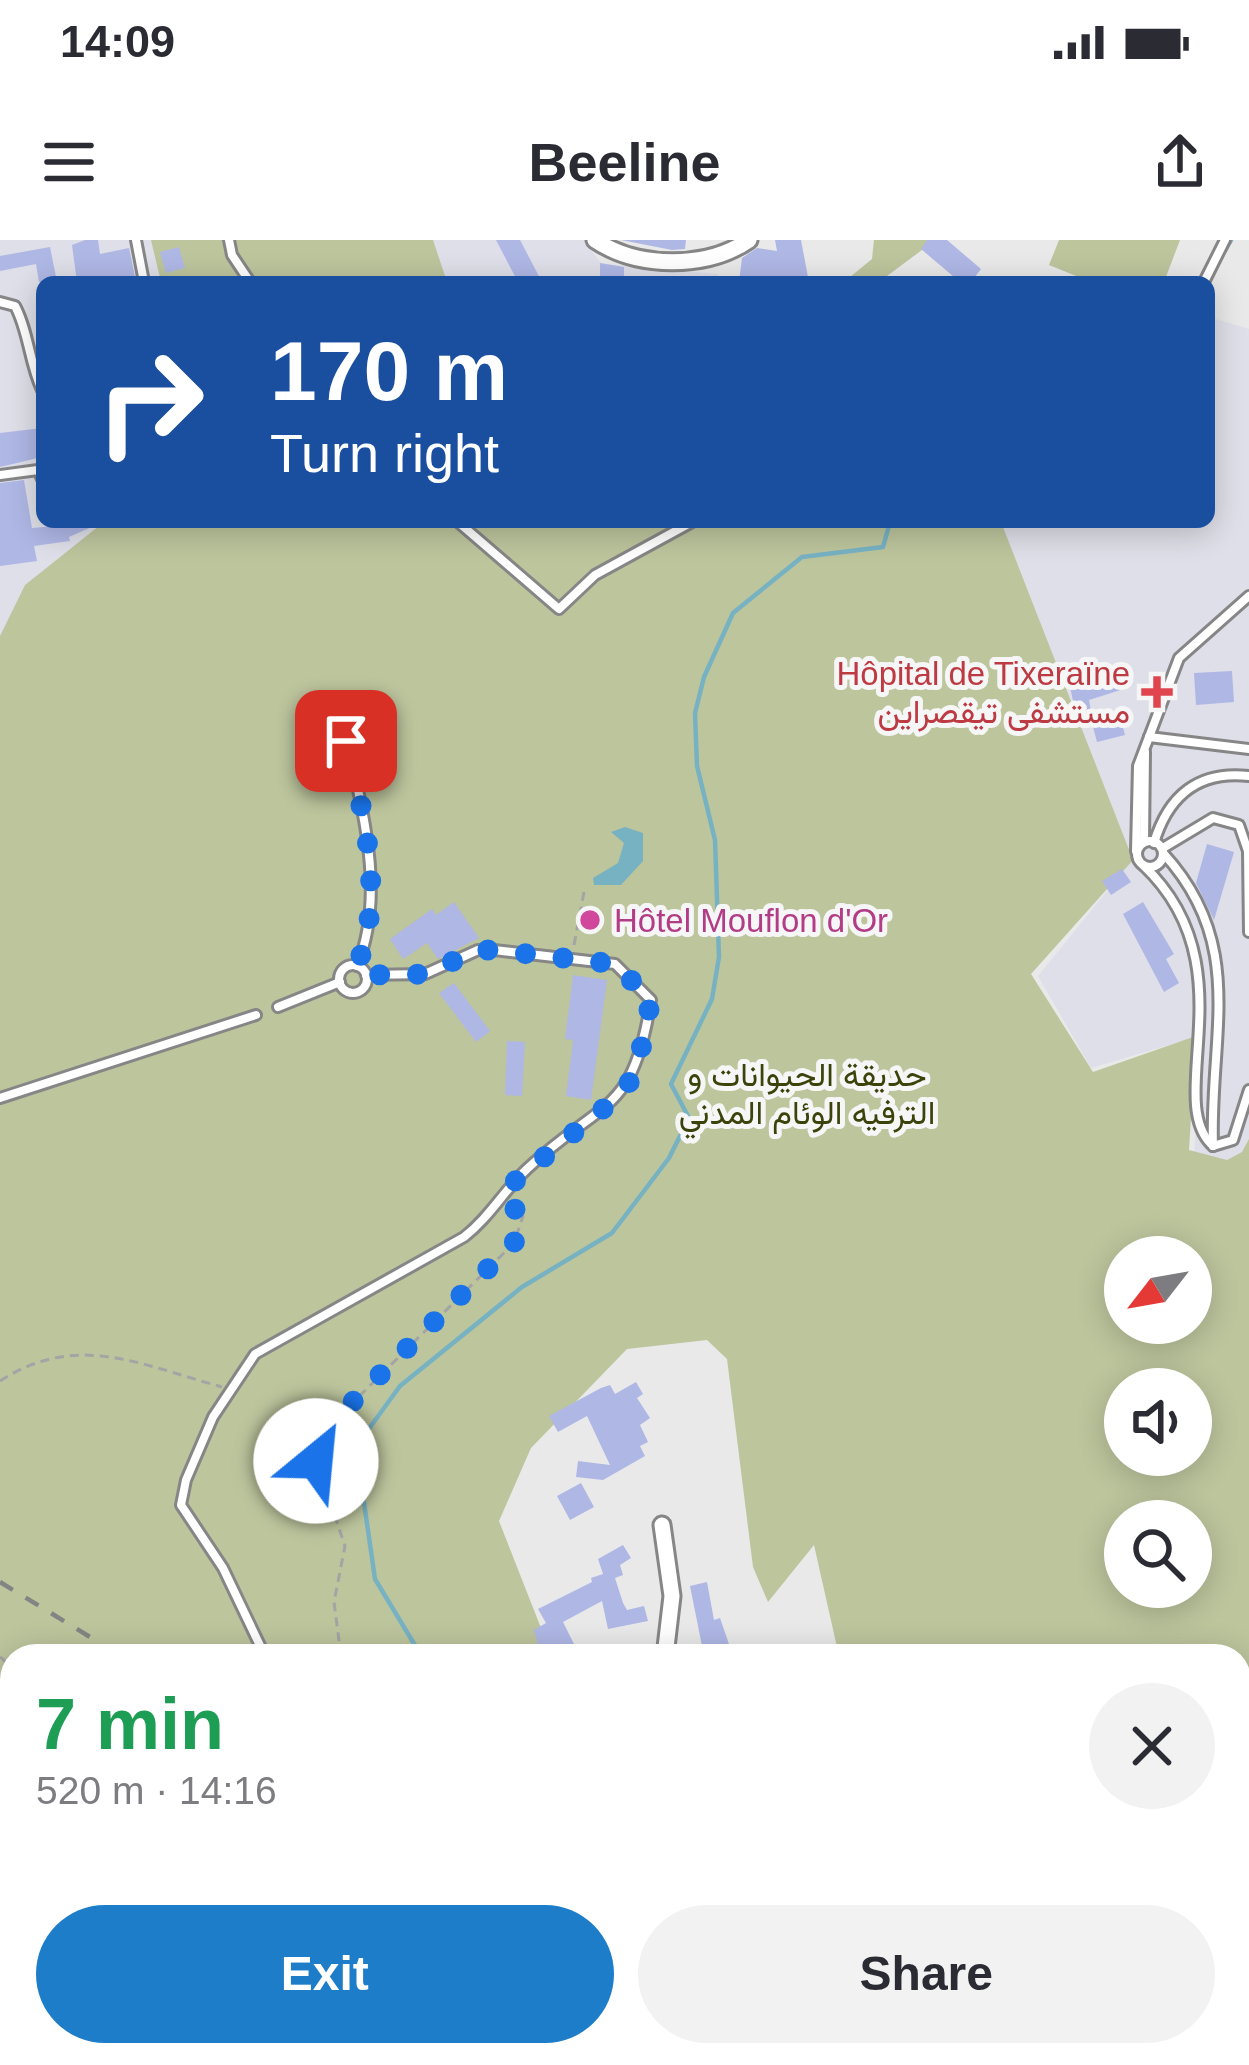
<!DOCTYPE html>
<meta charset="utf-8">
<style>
:root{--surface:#fff;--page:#f2f2f3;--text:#2b2b33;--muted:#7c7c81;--accent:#1d7dc9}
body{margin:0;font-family:Arial,Vazirmatn,sans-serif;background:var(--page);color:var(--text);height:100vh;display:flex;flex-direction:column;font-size:45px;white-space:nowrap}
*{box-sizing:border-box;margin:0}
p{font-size:39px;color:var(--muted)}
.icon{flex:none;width:66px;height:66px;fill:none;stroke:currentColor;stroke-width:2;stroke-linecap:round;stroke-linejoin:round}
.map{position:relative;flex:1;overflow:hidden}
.panel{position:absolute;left:0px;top:1404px;width:1251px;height:423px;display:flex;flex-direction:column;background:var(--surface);border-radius:36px 36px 0 0;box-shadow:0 6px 30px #0003}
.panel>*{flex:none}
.hud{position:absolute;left:36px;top:36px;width:1179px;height:252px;border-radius:18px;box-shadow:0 6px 30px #0003;background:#1a4fa0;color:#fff;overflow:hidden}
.needle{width:78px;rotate:239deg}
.buttons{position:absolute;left:1104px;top:996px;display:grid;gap:24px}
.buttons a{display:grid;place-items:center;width:108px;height:108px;border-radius:50%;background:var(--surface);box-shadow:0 6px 30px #0003;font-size:60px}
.pin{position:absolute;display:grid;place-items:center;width:102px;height:102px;color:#fff;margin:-51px;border-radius:24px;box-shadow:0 6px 18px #0006}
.me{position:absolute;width:132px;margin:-66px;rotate:28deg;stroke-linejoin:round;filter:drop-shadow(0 0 9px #0008)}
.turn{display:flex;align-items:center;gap:42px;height:252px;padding:0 36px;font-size:54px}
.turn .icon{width:156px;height:156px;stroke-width:2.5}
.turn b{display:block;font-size:84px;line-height:102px}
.round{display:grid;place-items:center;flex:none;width:126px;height:126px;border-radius:63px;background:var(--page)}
.headline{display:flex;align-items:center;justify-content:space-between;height:204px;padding:0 36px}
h1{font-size:72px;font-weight:700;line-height:90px;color:#1e9e55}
.primary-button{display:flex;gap:24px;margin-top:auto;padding:24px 36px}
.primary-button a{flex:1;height:138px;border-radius:72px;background:var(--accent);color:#fff;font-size:48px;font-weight:700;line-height:138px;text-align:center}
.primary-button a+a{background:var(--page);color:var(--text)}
.status{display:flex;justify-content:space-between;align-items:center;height:84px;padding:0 60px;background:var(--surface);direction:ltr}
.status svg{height:33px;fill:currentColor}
header{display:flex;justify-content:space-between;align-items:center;height:156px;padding:0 36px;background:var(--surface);font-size:54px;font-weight:700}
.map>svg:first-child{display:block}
.built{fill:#dedfe8}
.green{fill:#bdc59d;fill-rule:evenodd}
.water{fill:#77b2c3}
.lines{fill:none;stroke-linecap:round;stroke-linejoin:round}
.stream{stroke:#77b2c3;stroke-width:4.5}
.building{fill:#afb7e5}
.service-casing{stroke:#868687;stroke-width:14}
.minor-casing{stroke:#868687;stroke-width:21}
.path{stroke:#a4a4a4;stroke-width:3;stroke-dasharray:9 6;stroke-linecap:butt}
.service{stroke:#fff;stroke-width:8}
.minor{stroke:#fff;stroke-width:15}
.rail{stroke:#848484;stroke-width:4.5;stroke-dasharray:15 15;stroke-linecap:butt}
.route{stroke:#1a73e8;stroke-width:21;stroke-dasharray:0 37.8}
.health-dot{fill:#e0444e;stroke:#f6f6f7;stroke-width:4.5}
.hotel-dot{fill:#d1479c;stroke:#f6f6f7;stroke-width:4.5}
.labels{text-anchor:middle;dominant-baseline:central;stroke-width:10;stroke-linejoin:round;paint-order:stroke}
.health-label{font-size:33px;fill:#be3a42;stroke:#f6f6f7;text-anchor:end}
.hotel-label{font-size:33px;fill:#b23c85;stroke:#f6f6f7;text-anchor:start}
.park-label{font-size:33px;fill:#3b430a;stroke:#f6f6f7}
</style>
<div class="status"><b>14:09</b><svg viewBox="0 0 49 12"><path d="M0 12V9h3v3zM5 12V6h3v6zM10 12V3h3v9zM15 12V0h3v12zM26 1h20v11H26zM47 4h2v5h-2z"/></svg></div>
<header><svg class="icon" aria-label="menu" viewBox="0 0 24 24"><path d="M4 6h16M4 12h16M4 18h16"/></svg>Beeline<svg class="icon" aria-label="share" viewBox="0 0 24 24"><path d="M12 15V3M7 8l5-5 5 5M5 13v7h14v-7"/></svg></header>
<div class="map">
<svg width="1249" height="1825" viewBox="0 0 1249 1825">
<rect width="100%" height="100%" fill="#e9e9ea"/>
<g class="built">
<polygon points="0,0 584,0 605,29 606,24 718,34 717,42 42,42 42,282 398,282 0,482"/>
<polygon points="1209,77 1249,89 1249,919 1193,927 1203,795 1091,828 1038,736 1132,620 999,284 1209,282"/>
</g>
<g class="green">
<polygon points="151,0 433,0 447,42 161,42"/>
<polygon points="874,0 929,0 930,4 879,42 844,42 872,19"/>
<polygon points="1059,0 1180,0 1164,42 1091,42 1049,25"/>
<path d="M104,282h897l132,338 -102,114 62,98 103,-36 -7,114 38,10 15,-8 7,-13v638l-10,-8v-113h-400l-25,-111 -46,57 -15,-35 -26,-208 -20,-19 -80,9 -96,99 -32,73 53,135h-540v399h388l-4,10h-396v-1429l25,-51zM1125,1017h66v66h-66zM1125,1149h66v66h-66zM1125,1281h66v66h-66z"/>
</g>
<polygon class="water" points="625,587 643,593 643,621 621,645 594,645 593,638 618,623 624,603 611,592"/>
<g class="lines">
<g class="stream">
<polyline points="1221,17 1231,0"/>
<polyline points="436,1416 416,1407 375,1339 359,1228 368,1190 400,1146 522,1047 612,993 669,918 689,878 671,844 712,759 719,717 715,600 697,526 695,473 704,437 733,373 802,317 883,307 890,282"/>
<polyline points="165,1825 173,1815"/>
</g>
</g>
<g class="building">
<polygon points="85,0 98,0 100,14 129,8 136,42 77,42 72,5"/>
<polygon points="496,0 520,0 542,42 518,42"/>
<polygon points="621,0 686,0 685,9 672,10"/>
<polygon points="775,0 801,0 808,37 804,42 739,42 742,18 757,8 777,11"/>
<polygon points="927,0 947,0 981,29 971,42 950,42 954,37 921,9"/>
<polygon points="50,7 57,42 39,42 36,24 0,31 0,16"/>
<polygon points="179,7 185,28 166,33 160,12"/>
<polygon points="600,23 624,27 624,42 600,42"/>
<polygon points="42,188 42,217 0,227 0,193"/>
<polygon points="24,240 32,288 103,282 69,297 70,301 34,306 37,321 0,326 0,243"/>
<polygon points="1232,431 1234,462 1196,465 1194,433"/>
<polygon points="1126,434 1130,447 1089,460 1092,477 1077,479 1070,447"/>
<polygon points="308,458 336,490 322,502 296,468"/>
<polygon points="1121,480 1125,495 1097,502 1093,487"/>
<polygon points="1207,604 1234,612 1214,680 1196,643"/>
<polygon points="1122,629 1131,642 1111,655 1102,641"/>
<polygon points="454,662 479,698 438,719 427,703 403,719 390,699 432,669 436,675"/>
<polygon points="1143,662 1174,714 1166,719 1179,743 1164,752 1123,674"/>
<polygon points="573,735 607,740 591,860 566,856 573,800 565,799"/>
<polygon points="454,743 490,791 476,802 439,753"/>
<polygon points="507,801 525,802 522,856 505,855"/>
<polygon points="636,1142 643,1154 637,1158 650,1178 640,1185 648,1202 640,1206 645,1216 603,1240 576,1237 578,1221 610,1225 587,1176 558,1192 549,1176 601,1148 610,1145 615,1154"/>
<polygon points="581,1243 594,1267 570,1280 557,1256"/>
<polygon points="623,1305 631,1318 620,1325 623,1335 615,1338 623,1363 627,1370 644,1366 648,1381 608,1389 602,1361 563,1382 574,1404 541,1416 534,1390 546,1383 538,1369 592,1342 591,1338 603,1334 598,1319"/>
<polygon points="707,1342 714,1380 720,1378 730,1407 704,1416 690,1346"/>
</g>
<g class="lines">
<defs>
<g id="service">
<polyline points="136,0 144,42"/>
<polyline points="229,0 232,15 250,42"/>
<polyline points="1204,42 1225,0"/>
<path d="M0,62l15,4c14,26 14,57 27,84"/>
<polyline points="0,235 38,230 42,239"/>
<polyline points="458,282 559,369 595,335 692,282"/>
<polyline points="1149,497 1249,509"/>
<path d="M347,501c16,71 39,155 10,225"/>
<circle cx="1150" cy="614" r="13"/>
<polyline points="1144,601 1145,512"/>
<path d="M1154,603c14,-47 44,-73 95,-67"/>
<polyline points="1163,608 1213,578 1239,585 1248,611 1249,692"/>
<polyline points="1136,611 1138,526 1179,418 1249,356"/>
<path d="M1163,613c85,92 46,183 50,293"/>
<path d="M1143,625c106,100 21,231 68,279"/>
<circle cx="353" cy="739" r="14"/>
<polyline points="278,767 340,742"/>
<polyline points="0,858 256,775"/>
<polyline points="1213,906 1233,900 1249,850"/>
<path d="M265,1416l-42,-88 -42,-63 5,-25 27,-63 42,-63 209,-117c26,-20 40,-47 64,-69 75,-70 105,-52 123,-168l-36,-36 -121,-14h-16l-53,24 -59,1"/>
<polyline points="36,1825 45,1815"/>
</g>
<g id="minor">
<path d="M595,0c43,29 112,29 154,0"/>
<polyline points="662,1285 672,1356 665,1416"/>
<polyline points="1188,1815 1215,1825"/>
<polyline points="723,1825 724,1815"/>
<polyline points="1126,1825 1130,1815"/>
</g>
</defs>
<use href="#service" class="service-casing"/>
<use href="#minor" class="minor-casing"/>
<g class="path">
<polyline points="574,705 584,652"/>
<path d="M0,1141c77,-50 141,-16 222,6"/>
<polyline points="341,1416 334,1362 345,1306 316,1221 314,1201 514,1003 523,976 510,964"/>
<polyline points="0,1417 12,1427"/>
<polyline points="0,1666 12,1650"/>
</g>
<use href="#service" class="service"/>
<use href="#minor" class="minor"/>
<g class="rail">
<polyline points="0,1342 95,1400 107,1416"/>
<polyline points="0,1742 12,1726"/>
</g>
</g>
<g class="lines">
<path class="route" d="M316,1221l-3,-13 7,-14 194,-191 9,-27 -20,-17 13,-19 109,-89 13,-27 13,-64 -36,-36 -121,-14h-16l-53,24 -59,1 -9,-9c29,-71 6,-154 -11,-225"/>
</g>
<path class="health-dot" d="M1151 434h12v12h12v12h-12v12h-12v-12h-12v-12h12z"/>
<circle class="hotel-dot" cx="590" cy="680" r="12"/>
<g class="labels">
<g class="health-label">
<text x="1130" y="433">Hôpital de Tixeraïne<tspan x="1130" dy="38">مستشفى تيقصراين</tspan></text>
</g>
<g class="hotel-label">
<text x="614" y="680">Hôtel Mouflon d'Or</text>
</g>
<g class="park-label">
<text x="807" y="834">حديقة الحيوانات و<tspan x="807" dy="38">الترفيه الوئام المدني</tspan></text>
</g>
</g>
</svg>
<div class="buttons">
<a><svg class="needle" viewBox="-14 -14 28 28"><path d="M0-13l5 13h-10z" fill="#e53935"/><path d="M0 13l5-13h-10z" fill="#7c7c81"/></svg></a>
<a><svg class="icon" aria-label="sound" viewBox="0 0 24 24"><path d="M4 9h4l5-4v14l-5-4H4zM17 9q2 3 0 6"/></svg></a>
<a><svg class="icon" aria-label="search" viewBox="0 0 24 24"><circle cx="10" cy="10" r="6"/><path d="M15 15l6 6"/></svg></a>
</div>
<div class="pin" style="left:346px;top:501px;background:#d93025"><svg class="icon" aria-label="arrive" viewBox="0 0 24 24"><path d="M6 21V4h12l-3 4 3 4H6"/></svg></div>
<svg class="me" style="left:316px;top:1221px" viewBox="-20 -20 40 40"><circle r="19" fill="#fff"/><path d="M0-13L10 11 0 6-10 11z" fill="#1a73e8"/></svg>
<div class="hud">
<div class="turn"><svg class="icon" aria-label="right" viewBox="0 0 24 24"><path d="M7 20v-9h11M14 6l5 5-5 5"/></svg><div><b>170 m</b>Turn right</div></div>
</div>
<section class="panel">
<div class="headline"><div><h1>7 min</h1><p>520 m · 14:16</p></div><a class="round"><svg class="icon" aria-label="close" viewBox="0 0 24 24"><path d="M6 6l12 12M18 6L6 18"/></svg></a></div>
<div class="primary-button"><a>Exit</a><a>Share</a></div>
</section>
</div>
